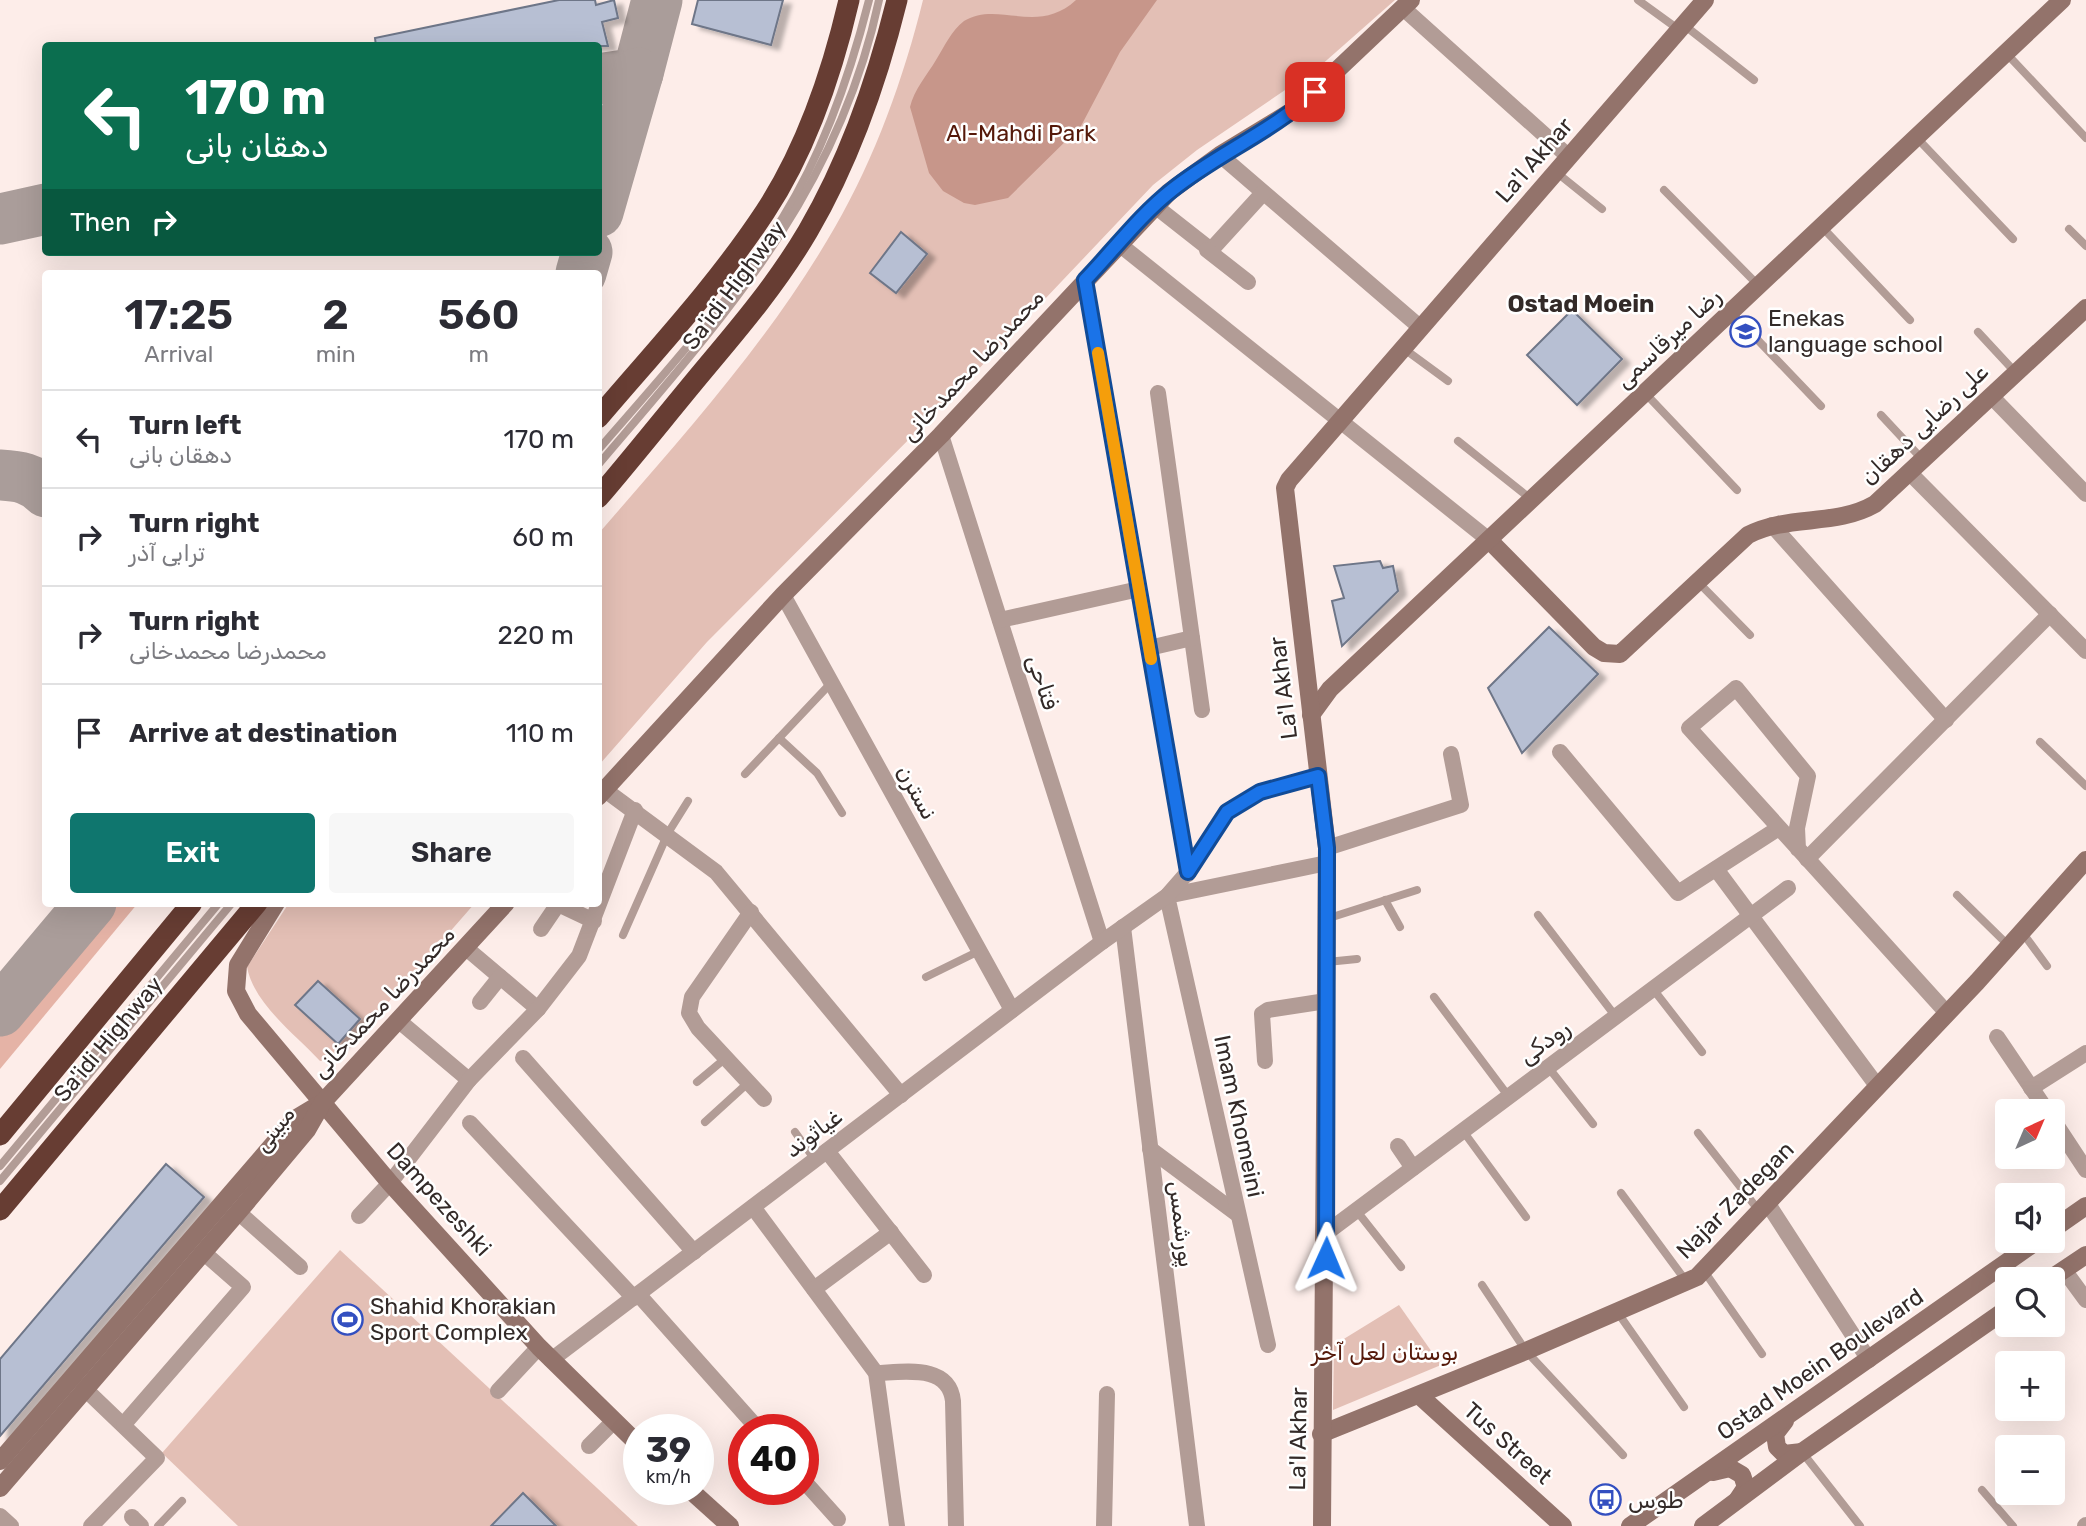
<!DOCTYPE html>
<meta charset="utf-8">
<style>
:root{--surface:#fff;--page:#f7f7f7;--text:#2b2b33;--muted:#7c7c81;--line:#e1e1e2;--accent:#0f766e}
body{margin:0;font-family:Rubik,Cairo,sans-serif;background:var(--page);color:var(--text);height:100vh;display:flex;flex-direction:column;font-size:26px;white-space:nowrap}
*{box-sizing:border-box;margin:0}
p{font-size:23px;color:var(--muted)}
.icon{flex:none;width:38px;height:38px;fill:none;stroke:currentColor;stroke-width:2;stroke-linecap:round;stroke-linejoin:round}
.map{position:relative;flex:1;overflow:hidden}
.details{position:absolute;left:42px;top:270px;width:560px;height:637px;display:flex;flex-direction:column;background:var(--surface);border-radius:7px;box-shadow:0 7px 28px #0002}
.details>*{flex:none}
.guide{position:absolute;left:42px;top:42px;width:560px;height:214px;border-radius:7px;box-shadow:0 7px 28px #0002;background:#0b6e4f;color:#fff;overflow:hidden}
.needle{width:46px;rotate:44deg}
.controls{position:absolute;left:1995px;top:1099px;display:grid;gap:14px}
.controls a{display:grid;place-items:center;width:70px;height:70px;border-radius:7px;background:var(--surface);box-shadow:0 7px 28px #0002;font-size:35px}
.speed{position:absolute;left:623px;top:1414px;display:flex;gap:14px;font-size:35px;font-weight:700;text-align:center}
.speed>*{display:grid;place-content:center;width:91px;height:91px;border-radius:50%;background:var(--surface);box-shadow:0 7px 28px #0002;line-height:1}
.speed small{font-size:18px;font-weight:400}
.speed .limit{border:10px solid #d22;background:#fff;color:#111}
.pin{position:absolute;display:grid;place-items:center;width:60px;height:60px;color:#fff;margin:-30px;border-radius:14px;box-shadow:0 4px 10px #0006}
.me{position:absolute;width:77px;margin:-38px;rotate:1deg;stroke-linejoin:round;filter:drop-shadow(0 0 5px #0008)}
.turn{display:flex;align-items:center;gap:24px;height:147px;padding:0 28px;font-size:32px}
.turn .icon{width:91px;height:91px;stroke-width:2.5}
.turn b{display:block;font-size:49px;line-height:60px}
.then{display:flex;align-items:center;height:66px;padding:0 28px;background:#0003;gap:14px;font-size:26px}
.eta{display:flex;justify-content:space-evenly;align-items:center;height:119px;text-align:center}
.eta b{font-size:42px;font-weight:600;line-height:49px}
.primary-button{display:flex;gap:14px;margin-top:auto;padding:14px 28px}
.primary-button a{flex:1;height:80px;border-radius:7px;background:var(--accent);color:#fff;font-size:28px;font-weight:600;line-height:80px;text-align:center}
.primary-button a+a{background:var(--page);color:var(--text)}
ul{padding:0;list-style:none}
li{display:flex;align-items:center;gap:21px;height:98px;padding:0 28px;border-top:2px solid var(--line)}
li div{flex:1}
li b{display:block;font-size:26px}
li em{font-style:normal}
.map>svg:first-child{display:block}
.green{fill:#e3bfb5}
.forest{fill:#e5b3a6}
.water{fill:#c7968a}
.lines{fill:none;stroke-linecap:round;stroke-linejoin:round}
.taxiway{stroke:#aa9d9a;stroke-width:51}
.building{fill:#b7bfd3;stroke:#6e7688;stroke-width:2;filter:url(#shadow)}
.lane{stroke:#b29c96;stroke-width:8}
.street{stroke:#b29c96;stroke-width:16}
.secondary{stroke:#93736b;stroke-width:18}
.highway{stroke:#673d33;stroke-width:21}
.route-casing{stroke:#114b97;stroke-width:18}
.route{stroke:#1a73e8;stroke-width:12}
.slow{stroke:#f59e0b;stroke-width:12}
.labels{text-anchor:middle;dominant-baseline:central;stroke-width:5;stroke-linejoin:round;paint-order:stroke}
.park-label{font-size:23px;fill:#55190a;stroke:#fff}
.street-label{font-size:23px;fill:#332a28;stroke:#fff}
.poi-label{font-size:23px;fill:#332a28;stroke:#fff;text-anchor:start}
.neighbourhood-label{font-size:24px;font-weight:bold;fill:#332a28;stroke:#fff}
</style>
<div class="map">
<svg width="2086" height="1526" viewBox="0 0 2086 1526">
<defs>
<filter id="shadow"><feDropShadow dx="8" dy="4.5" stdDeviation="2" flood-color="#0004"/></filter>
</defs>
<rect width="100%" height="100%" fill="#fdede9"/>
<g class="green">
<path d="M923,0h472l-76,67 -122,83 -44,35 -181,191 -265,266 -108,123v-232c84,-97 172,-194 236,-306 40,-69 69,-150 88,-227z"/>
<path d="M289,903h186l-136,156 -19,2c-25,-27 -66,-57 -73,-94z"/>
<polygon points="340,1250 638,1526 238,1526 162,1453"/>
<polygon points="1399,1305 1441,1365 1333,1410 1334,1345"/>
</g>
<polygon class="forest" points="104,903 138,903 0,1069 0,1028"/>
<path class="water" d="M1157,0l-37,52 -39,74 -73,72 -33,7 -11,-2 -21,-12 -14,-18 -19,-66c4,-17 17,-32 26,-47 8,-13 16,-30 28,-39 34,-21 73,15 112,-21z"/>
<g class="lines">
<g class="taxiway">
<polyline points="598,79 638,73 657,0"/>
<polyline points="598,212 638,73"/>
<polyline points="0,219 46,209"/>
<polyline points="581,273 587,252"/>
<path d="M0,475c19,1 32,3 46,17"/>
<polyline points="0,1011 91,903"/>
</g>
</g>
<g class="building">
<polygon points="559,0 595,0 596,5 614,0 618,18 602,22 608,46 376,46 375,38"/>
<polygon points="698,0 783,0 771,45 692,24"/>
<polygon points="901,232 927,254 896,293 870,273"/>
<polygon points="1572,310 1622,359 1577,405 1527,355"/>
<polygon points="1380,561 1383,568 1393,566 1398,591 1342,646 1332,601 1344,598 1334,566"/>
<polygon points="1549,627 1598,674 1522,753 1488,688"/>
<polygon points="318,981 360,1019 338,1044 295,1005"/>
<polygon points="166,1164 204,1197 0,1436 0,1359"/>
<polygon points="523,1493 556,1526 491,1526"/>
</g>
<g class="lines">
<g class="lane">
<polyline points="1638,0 1678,29"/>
<polyline points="1684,25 1754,80"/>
<polyline points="2006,53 2086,138"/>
<polyline points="1916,137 2013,239"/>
<polyline points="1556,172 1602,209"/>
<polyline points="1664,190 1758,285"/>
<polyline points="1822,227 1910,320"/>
<polyline points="2069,229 2086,246"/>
<polyline points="1731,312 1821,406"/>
<polyline points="1978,332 2016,373"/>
<polyline points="1403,348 1448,381"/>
<polyline points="1645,393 1737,490"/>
<polyline points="1881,415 1922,459"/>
<polyline points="1458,441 1532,500"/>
<path d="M598,450c65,-75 133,-149 185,-233 41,-66 67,-142 86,-217"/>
<path d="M598,465c124,-146 240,-271 281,-465"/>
<polyline points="1698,582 1750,635"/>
<polyline points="779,738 817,773 842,813"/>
<polyline points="2040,742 2086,786"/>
<polyline points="745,774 831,683"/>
<polyline points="1957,895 2009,946"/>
<polyline points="1385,900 1400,927"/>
<polyline points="1538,915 1616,1017"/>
<polyline points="1326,919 1417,890"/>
<polyline points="2022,932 2047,966"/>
<polyline points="623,935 668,833 688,801"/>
<polyline points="1327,962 1357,959"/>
<polyline points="926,977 979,951"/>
<polyline points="1653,989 1702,1052"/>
<polyline points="1434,997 1509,1097"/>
<polyline points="1548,1067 1593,1124"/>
<polyline points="697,1082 727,1057"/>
<polyline points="705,1122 749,1082"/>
<polyline points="1463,1131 1526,1217"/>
<polyline points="795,1132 815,1160"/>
<polyline points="1698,1133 1760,1212"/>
<polyline points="0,1166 219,903"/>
<polyline points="0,1181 232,903"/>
<polyline points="1621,1193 1686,1281"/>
<polyline points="1356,1210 1401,1267"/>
<polyline points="1704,1271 1762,1354"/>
<polyline points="1482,1285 1526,1351 1623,1455"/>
<polyline points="1618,1313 1684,1407"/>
<polyline points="1802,1452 1860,1526"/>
<polyline points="1982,1490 2013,1526"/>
<polyline points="158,1526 182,1501"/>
</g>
<g class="street">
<polyline points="1403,8 1569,157"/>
<polyline points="1220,155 1421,328"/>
<polyline points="1155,206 1211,250 1263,193"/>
<polyline points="1119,244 1489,540"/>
<polyline points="1207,250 1248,282"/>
<polyline points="1085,280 1188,874"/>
<polyline points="1158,393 1202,710"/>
<polyline points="1991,396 2086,494"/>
<polyline points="941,435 1102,942"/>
<polyline points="1909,472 2086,651"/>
<polyline points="1772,525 1946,720"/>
<polyline points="783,595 1012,1010"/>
<polyline points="1000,620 1139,589"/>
<polyline points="1149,648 1192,638"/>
<polyline points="1560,752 1678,893 1779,828"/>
<polyline points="605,790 716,872 901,1095"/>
<polyline points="1327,848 1461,805 1451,754"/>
<polyline points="1798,849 1797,828 1808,776 1736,688 1689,728 1947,1013"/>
<polyline points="1807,859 2050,614"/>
<polyline points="1716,869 1878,1087"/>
<polyline points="556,903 594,921"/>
<polyline points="751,912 692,997 689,1013 698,1028 764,1099"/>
<polyline points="1123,927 1197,1526"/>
<polyline points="541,929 558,904"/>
<polyline points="466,948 538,1009"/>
<polyline points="480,1002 500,977"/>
<polyline points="399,1021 469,1080"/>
<polyline points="1997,1037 2047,1111"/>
<polyline points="523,1058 694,1252"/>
<polyline points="1265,1061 1262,1014 1268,1010 1326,1001"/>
<polyline points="2031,1088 2086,1053"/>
<polyline points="2053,1120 2086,1170"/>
<polyline points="470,1123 634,1298"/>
<polyline points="1398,1146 1413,1168"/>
<polyline points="1150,1149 1236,1213"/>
<polyline points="827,1151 924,1275"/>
<polyline points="1768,1204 1869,1360"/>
<polyline points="753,1207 876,1373 897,1526"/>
<polyline points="238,1212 300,1267"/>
<polyline points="359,1216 390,1183 469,1080 538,1009 579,956 635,810"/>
<polyline points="1326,1233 1788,888"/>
<polyline points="2064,1270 2086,1300"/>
<polyline points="814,1289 891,1232"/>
<polyline points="638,1294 759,1430"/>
<polyline points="1268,1345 1167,896 1327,863"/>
<polyline points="551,1360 1102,942 1167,896 1188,872 1227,812 1260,792 1318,776"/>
<path d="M876,1373c29,-1 73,-9 77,28l3,125"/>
<polyline points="84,1388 157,1458 91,1526"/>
<polyline points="498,1391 539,1347"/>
<polyline points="124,1424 243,1287 203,1252"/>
<polyline points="589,1446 613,1422"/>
<polyline points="803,1480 838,1519"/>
<polyline points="0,1516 11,1526"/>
<polyline points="132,1517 141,1526"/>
<polyline points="1104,1526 1107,1394"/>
<polyline points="2085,1526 2086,1525"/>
</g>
<g class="secondary">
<path d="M1489,540l105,107 10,6 16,1 128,-119c41,-21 87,-8 127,-31l211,-196"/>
<polyline points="1311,715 1330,689 2062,0"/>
<polyline points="598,797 783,595 941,435 1169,192 1220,155 1297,108 1411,0"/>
<polyline points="276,903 238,965 236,991 248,1014 390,1183 539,1347 639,1445"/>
<polyline points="2053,1229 2086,1206"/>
<polyline points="2050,1279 2086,1255"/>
<polyline points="1420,1396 1563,1526"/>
<polyline points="1785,1421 1775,1434 1777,1447 1784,1454 1802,1452"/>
<polyline points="1321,1434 1526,1351 1697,1277 1977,982 2086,860"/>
<polyline points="0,1461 295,1119 320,1104"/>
<polyline points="1713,1472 1730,1468 1742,1475 1746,1487 1738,1499"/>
<polyline points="0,1488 245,1204 307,1130 323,1102 506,903"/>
<polyline points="689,1489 730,1526"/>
<polyline points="1322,1526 1327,848 1285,488 1289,480 1705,0"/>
<polyline points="1630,1526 2037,1241"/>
<polyline points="1703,1526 1802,1452 2007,1309"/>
</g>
<g class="highway">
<path d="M598,418c57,-67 119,-133 167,-206 42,-64 67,-139 84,-212"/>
<path d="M598,498c36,-42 70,-85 105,-127 38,-45 75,-89 105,-140 42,-72 69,-150 89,-231"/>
<polyline points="0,1135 192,903"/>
<polyline points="0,1210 257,903"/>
</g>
</g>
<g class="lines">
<defs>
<path id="route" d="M1315,92c-42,39 -98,62 -143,98 -32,25 -59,61 -87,90l103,592 39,-60 33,-20 58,-16 9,72 -1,410"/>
</defs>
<use href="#route" class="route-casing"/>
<use href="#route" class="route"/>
<polyline class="slow" points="1098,353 1151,659"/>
</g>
<defs>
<symbol id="school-ring" viewBox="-11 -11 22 22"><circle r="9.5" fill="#fff" stroke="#334fc0" stroke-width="1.5"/><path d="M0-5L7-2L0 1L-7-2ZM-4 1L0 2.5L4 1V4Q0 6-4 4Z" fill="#334fc0"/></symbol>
<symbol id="stadium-ring" viewBox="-11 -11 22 22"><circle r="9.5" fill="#fff" stroke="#334fc0" stroke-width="1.5"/><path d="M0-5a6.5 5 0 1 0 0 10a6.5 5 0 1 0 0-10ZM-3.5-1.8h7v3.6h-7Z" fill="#334fc0"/></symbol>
<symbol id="bus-ring" viewBox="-11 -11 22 22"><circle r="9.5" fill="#fff" stroke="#334fc0" stroke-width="1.5"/><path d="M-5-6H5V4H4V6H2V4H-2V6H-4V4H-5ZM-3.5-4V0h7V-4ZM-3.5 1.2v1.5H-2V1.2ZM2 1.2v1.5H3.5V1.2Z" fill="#334fc0"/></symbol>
</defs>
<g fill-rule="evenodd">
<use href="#school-ring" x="1728" y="314" width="35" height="35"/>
<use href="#stadium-ring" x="330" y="1302" width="35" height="35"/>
<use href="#bus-ring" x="1588" y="1482" width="35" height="35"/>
</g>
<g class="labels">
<g class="park-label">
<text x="1021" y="133">Al-Mahdi Park</text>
<text x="1385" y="1352">بوستان لعل آخر</text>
</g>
<g class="street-label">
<text transform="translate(1534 160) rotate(-49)">La'l Akhar</text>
<text transform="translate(734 285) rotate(-53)">Sa'idi Highway</text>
<text transform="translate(1668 338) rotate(-43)">رضا میرقاسمی</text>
<text transform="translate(972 365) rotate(-47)">محمدرضا محمدخانی</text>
<text transform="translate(1924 424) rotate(-43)">علی رضایی دهقان</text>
<text transform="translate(1043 682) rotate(72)">فتاحی</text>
<text transform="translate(1283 688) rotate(-97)">La'l Akhar</text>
<text transform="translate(917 792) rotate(61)">نسترن</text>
<text transform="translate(383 1002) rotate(-47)">محمدرضا محمدخانی</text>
<text transform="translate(108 1039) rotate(-50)">Sa'idi Highway</text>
<text transform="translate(1544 1042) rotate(-37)">رودکی</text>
<text transform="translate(1239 1116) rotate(78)">Imam Khomeini</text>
<text transform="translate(274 1129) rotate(-52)">مبینی</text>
<text transform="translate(813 1133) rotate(-37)">غیاثوند</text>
<text transform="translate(439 1199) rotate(48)">Dampezeshki</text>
<text transform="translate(1735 1200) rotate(-45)">Najar Zadegan</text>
<text transform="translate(1182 1224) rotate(83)">پورشمس</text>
<text transform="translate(1820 1364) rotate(-35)">Ostad Moein Boulevard</text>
<text transform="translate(1298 1439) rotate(-89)">La'l Akhar</text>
<text transform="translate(1508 1443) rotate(42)">Tus Street</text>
</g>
<g class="poi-label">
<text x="1768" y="318">Enekas<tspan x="1768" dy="26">language school</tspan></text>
<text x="370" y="1306">Shahid Khorakian<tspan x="370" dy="26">Sport Complex</tspan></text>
<text x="1628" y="1500">طوس</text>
</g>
<g class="neighbourhood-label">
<text x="1581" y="304">Ostad Moein</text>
</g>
</g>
</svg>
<div class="controls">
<a><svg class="needle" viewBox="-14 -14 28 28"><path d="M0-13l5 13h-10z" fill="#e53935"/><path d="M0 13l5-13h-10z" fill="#7c7c81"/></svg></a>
<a><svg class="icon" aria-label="sound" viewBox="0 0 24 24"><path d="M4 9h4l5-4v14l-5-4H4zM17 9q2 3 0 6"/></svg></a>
<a><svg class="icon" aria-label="search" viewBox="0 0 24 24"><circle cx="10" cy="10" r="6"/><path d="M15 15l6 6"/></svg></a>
<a>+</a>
<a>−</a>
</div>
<div class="speed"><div>39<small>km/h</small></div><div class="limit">40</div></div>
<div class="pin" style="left:1315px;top:92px;background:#d93025"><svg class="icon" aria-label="arrive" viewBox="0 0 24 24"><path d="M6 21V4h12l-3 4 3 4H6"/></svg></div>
<svg class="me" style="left:1326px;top:1258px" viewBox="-20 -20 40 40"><path d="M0-17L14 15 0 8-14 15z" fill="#1a73e8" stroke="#fff" stroke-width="4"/></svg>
<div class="guide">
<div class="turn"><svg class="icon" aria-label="left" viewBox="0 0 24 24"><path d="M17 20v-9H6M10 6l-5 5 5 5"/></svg><div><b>170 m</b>دهقان بانی</div></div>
<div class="then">Then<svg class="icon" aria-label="right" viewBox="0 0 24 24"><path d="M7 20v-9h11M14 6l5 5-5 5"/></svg></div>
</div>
<section class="details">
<div class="eta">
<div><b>17:25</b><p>Arrival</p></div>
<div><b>2</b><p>min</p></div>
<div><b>560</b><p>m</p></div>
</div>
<ul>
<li><svg class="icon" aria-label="left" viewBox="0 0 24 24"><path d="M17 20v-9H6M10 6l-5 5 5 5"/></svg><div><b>Turn left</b><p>دهقان بانی</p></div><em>170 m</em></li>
<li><svg class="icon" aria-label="right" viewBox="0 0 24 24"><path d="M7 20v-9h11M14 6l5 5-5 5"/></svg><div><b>Turn right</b><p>ترابی آذر</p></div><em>60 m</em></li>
<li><svg class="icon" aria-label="right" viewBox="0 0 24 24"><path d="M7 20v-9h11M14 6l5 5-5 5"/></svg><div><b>Turn right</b><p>محمدرضا محمدخانی</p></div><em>220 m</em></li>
<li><svg class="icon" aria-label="arrive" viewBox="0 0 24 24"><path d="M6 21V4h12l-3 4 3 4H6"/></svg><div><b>Arrive at destination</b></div><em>110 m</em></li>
</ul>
<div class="primary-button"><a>Exit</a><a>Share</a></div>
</section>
</div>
